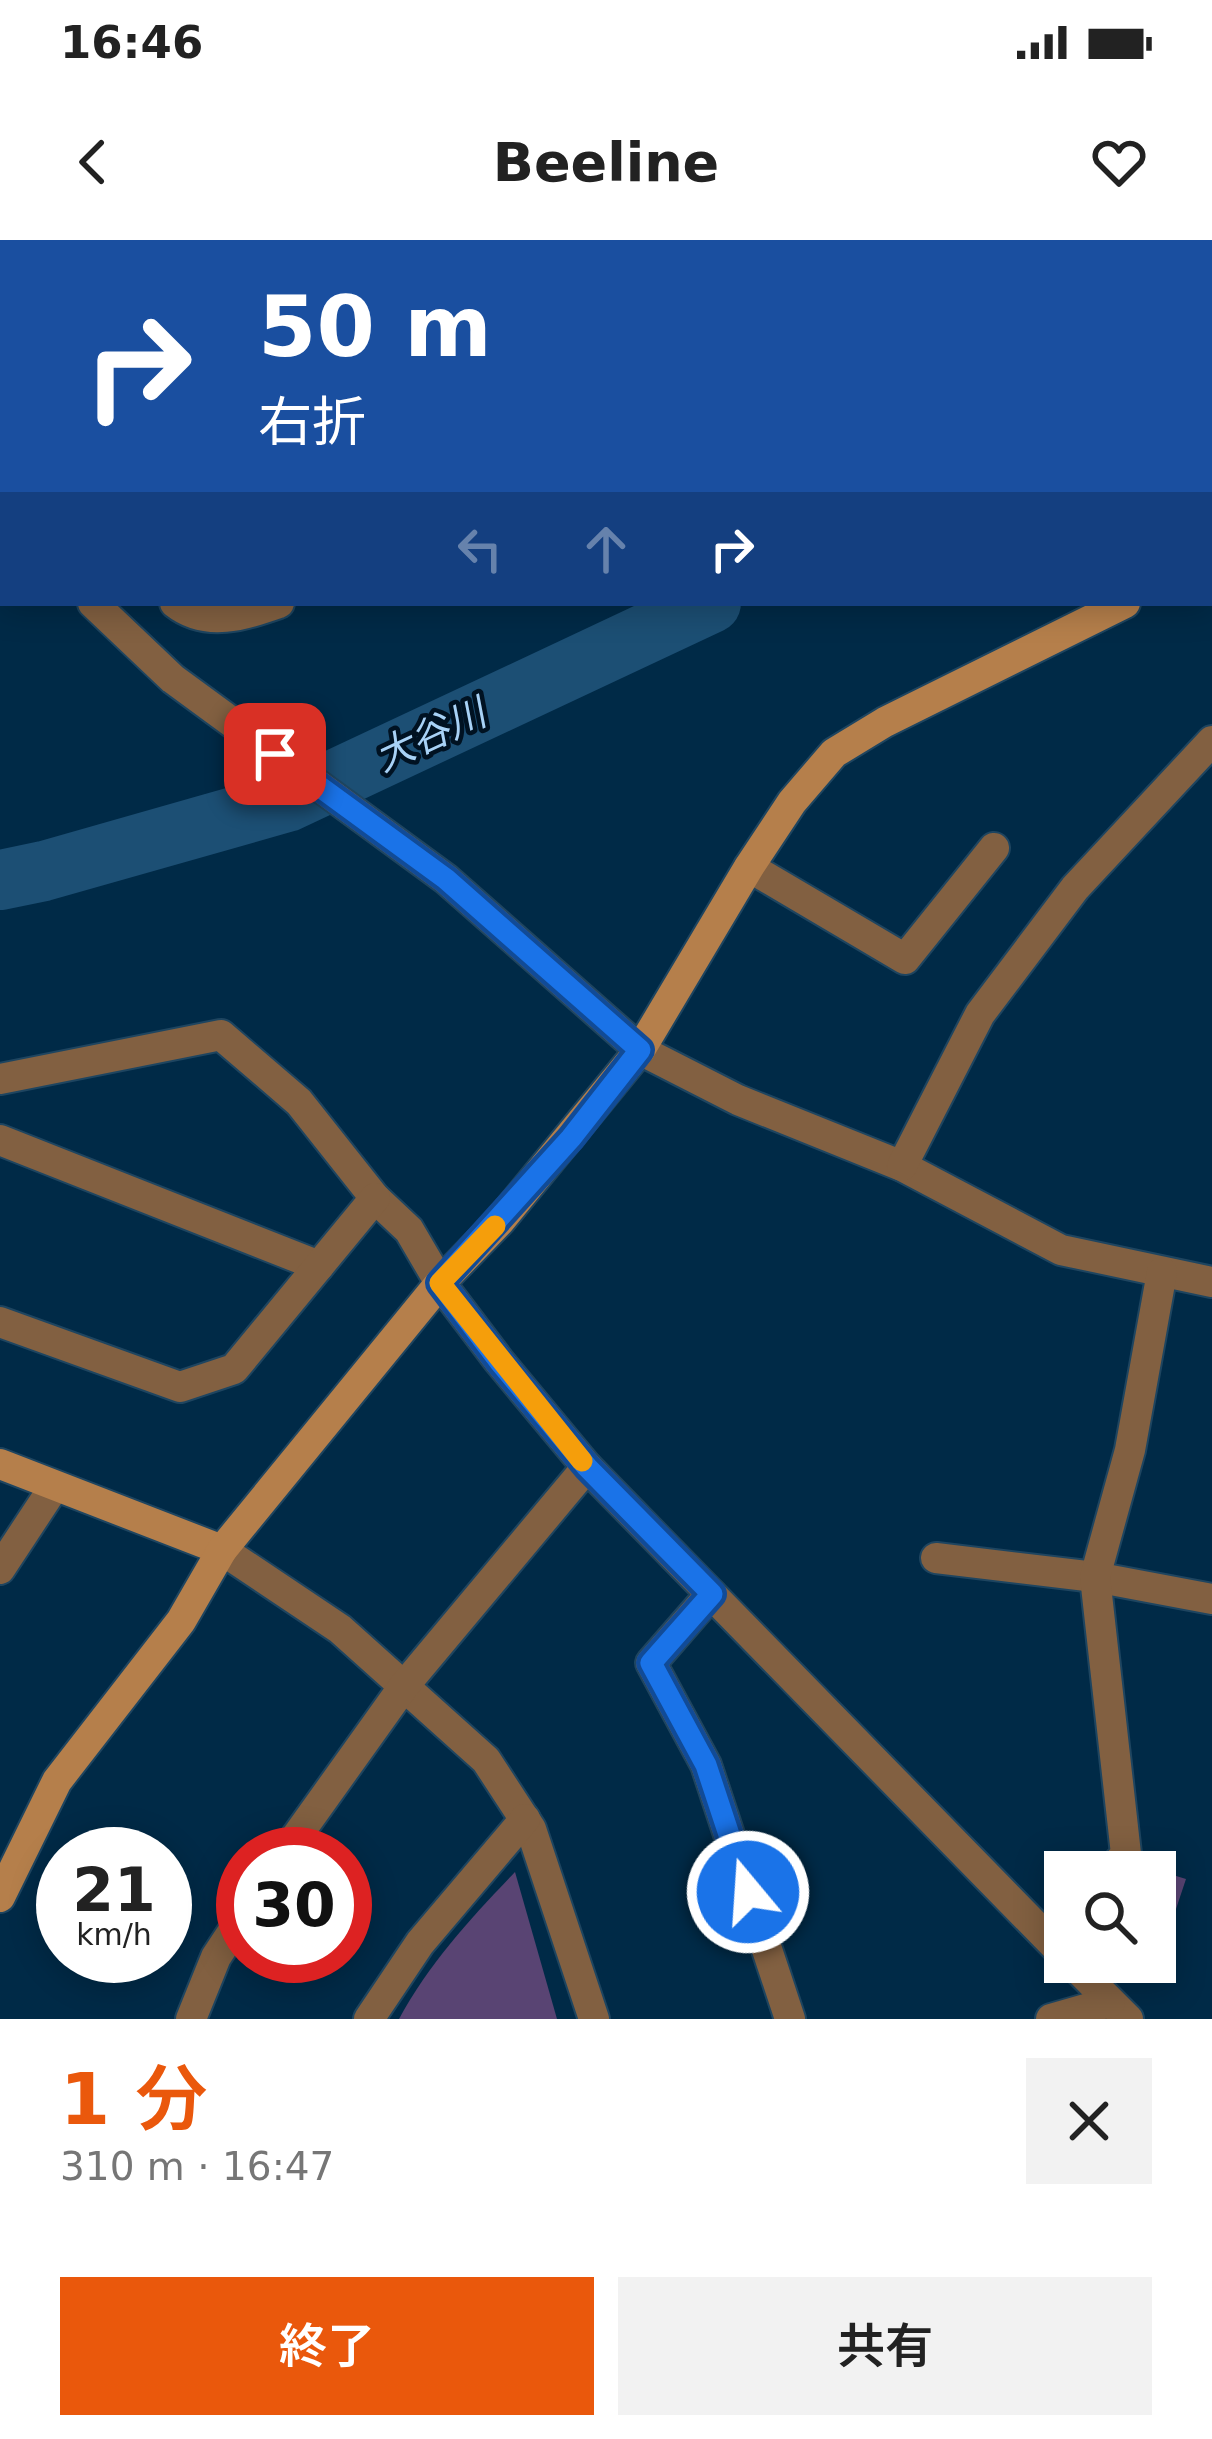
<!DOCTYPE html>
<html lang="ja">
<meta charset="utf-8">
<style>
:root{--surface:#fff;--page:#f2f2f2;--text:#222;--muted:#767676;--accent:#ea580c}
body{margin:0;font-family:"DejaVu Sans","Noto Sans JP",sans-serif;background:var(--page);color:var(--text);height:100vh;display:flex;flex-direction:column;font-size:45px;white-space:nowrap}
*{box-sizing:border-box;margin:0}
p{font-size:39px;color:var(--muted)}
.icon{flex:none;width:66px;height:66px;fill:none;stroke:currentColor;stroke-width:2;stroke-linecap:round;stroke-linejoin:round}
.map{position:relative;height:1779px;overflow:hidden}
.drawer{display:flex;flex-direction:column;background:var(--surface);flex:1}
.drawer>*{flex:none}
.banner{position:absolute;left:0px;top:0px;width:1212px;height:366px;box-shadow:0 6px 30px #0003;background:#1a4fa0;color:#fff;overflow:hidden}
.fabs{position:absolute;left:1044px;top:1611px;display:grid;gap:24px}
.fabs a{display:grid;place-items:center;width:132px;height:132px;border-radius:0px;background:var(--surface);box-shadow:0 6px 30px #0003;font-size:60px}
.speed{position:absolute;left:36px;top:1587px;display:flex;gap:24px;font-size:60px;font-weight:700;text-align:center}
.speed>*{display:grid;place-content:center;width:156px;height:156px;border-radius:50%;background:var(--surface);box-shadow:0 6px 30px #0003;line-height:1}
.speed small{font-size:30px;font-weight:400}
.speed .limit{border:18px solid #d22;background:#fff;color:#111}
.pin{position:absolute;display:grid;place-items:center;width:102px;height:102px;color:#fff;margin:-51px;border-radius:24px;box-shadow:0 6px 18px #0006}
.me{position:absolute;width:132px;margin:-66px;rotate:342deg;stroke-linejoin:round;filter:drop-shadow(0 0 9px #0008)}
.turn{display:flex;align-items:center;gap:42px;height:252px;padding:0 60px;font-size:54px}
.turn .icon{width:156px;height:156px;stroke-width:2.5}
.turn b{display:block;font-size:84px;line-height:102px}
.lanes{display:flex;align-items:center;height:114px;padding:0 60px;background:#0003;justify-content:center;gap:60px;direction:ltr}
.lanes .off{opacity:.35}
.round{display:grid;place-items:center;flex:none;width:126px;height:126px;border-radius:0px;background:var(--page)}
.head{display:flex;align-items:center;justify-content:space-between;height:204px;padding:0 60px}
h1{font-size:72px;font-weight:600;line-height:90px;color:var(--accent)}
.action{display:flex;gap:24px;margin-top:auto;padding:24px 60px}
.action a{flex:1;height:138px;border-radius:0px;background:var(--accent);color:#fff;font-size:48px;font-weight:600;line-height:138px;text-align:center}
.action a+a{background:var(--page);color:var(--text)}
.status{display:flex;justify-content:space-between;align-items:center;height:84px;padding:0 60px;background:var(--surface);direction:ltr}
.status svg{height:33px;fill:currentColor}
header{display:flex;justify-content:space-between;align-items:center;height:156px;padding:0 60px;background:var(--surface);font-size:54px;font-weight:600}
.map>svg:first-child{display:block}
.green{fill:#594473}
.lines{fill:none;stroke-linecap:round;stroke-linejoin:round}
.river{stroke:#1c4f74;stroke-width:60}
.street-casing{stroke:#1e4560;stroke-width:34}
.secondary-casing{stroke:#1e4560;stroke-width:34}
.street{stroke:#826041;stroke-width:30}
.secondary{stroke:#b57f4b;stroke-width:30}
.route-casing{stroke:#114b97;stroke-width:30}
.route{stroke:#1a73e8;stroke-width:21}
.slow{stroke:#f59e0b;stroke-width:21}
.labels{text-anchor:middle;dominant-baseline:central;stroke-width:9;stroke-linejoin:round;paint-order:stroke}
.water-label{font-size:39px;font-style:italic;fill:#a8d2f6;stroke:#001222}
</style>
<div class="status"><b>16:46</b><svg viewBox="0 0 49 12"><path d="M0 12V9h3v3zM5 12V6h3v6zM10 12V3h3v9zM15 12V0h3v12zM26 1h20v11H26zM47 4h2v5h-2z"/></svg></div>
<header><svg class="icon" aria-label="back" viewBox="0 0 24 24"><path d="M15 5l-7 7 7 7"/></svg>Beeline<svg class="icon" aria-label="heart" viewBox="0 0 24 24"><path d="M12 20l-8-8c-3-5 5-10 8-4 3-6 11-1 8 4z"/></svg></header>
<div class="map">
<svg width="1212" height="1779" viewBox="0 0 1212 1779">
<rect width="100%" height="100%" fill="#002a47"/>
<g class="green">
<polygon points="1134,1623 1186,1639 1165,1702 1155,1711 1155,1632 1125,1632"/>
<path d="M515,1632l42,147h-158c30,-56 73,-102 116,-147z"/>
</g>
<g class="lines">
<g class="river">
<polyline points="1209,120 1212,119"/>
<polyline points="0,640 44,631 287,562 711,363"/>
</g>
<defs>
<g id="street">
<polyline points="971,3 973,0"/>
<polyline points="0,277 3,280"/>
<polyline points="93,363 173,439 446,639 640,810 738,860 902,926 1061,1010 1212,1042"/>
<path d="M175,363c32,25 69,12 104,0"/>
<polyline points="749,627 905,719 994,608"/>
<polyline points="0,839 221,795 299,862 375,958 409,990 440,1043 499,1121 587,1227 1065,1716"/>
<polyline points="0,900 319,1026"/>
<polyline points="902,926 980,774 1075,648 1212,501"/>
<polyline points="0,1082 180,1147 234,1129 375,958"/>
<polyline points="222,1310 340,1389 486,1520 531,1589 594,1779"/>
<polyline points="936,1318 1095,1337 1212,1359"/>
<polyline points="0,1329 54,1247"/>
<polyline points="711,1354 651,1423 706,1525 790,1779"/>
<polyline points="284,1614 404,1446 587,1227"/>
<polyline points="1110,1632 1126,1614 1095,1337 1130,1210 1162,1032"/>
<polyline points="1071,1722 1128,1779"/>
<polyline points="191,1779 216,1717 243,1676"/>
<polyline points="369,1779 420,1703 525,1579"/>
<polyline points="1051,1779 1110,1762"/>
</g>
<g id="secondary">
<polyline points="269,3 271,0"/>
<polyline points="1209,324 1212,323"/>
<polyline points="0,1224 222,1310"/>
<polyline points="0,1657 57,1541 181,1381 222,1310 440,1043 500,981 640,810 749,627 792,562 834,513 885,482 1125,363"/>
</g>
</defs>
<use href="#street" class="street-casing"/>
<use href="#secondary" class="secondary-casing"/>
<use href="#street" class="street"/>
<use href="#secondary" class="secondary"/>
</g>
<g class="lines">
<defs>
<polyline id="route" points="275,514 446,639 640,810 571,898 440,1043 499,1121 587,1227 712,1354 651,1423 706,1525 748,1652"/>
</defs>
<use href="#route" class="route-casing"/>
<use href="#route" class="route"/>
<polyline class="slow" points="495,986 440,1043 582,1221"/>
</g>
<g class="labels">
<g class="water-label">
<text transform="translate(430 495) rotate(-25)">大谷川</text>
</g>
</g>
</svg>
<div class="fabs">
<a><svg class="icon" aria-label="search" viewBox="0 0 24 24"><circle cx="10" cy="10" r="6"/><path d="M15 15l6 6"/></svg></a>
</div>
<div class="speed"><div>21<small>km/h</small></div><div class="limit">30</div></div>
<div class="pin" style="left:275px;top:514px;background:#d93025"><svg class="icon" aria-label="arrive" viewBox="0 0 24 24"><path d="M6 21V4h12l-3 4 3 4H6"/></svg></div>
<svg class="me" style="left:748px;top:1652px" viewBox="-20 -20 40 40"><circle r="17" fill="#1a73e8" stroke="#fff" stroke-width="3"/><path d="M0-11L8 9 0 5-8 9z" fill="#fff"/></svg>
<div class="banner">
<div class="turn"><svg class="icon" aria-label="right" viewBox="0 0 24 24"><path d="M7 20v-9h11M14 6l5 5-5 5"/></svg><div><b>50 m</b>右折</div></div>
<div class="lanes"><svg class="icon off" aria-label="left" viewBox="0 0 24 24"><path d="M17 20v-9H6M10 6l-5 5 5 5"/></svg><svg class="icon off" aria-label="ahead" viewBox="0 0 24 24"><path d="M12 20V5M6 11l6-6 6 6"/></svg><svg class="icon" aria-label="right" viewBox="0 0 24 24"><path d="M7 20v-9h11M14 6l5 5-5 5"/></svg></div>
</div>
</div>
<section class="drawer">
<div class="head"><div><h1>1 分</h1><p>310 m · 16:47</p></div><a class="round"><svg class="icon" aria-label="close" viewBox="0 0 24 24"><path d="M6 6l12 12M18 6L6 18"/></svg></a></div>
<div class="action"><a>終了</a><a>共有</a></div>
</section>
